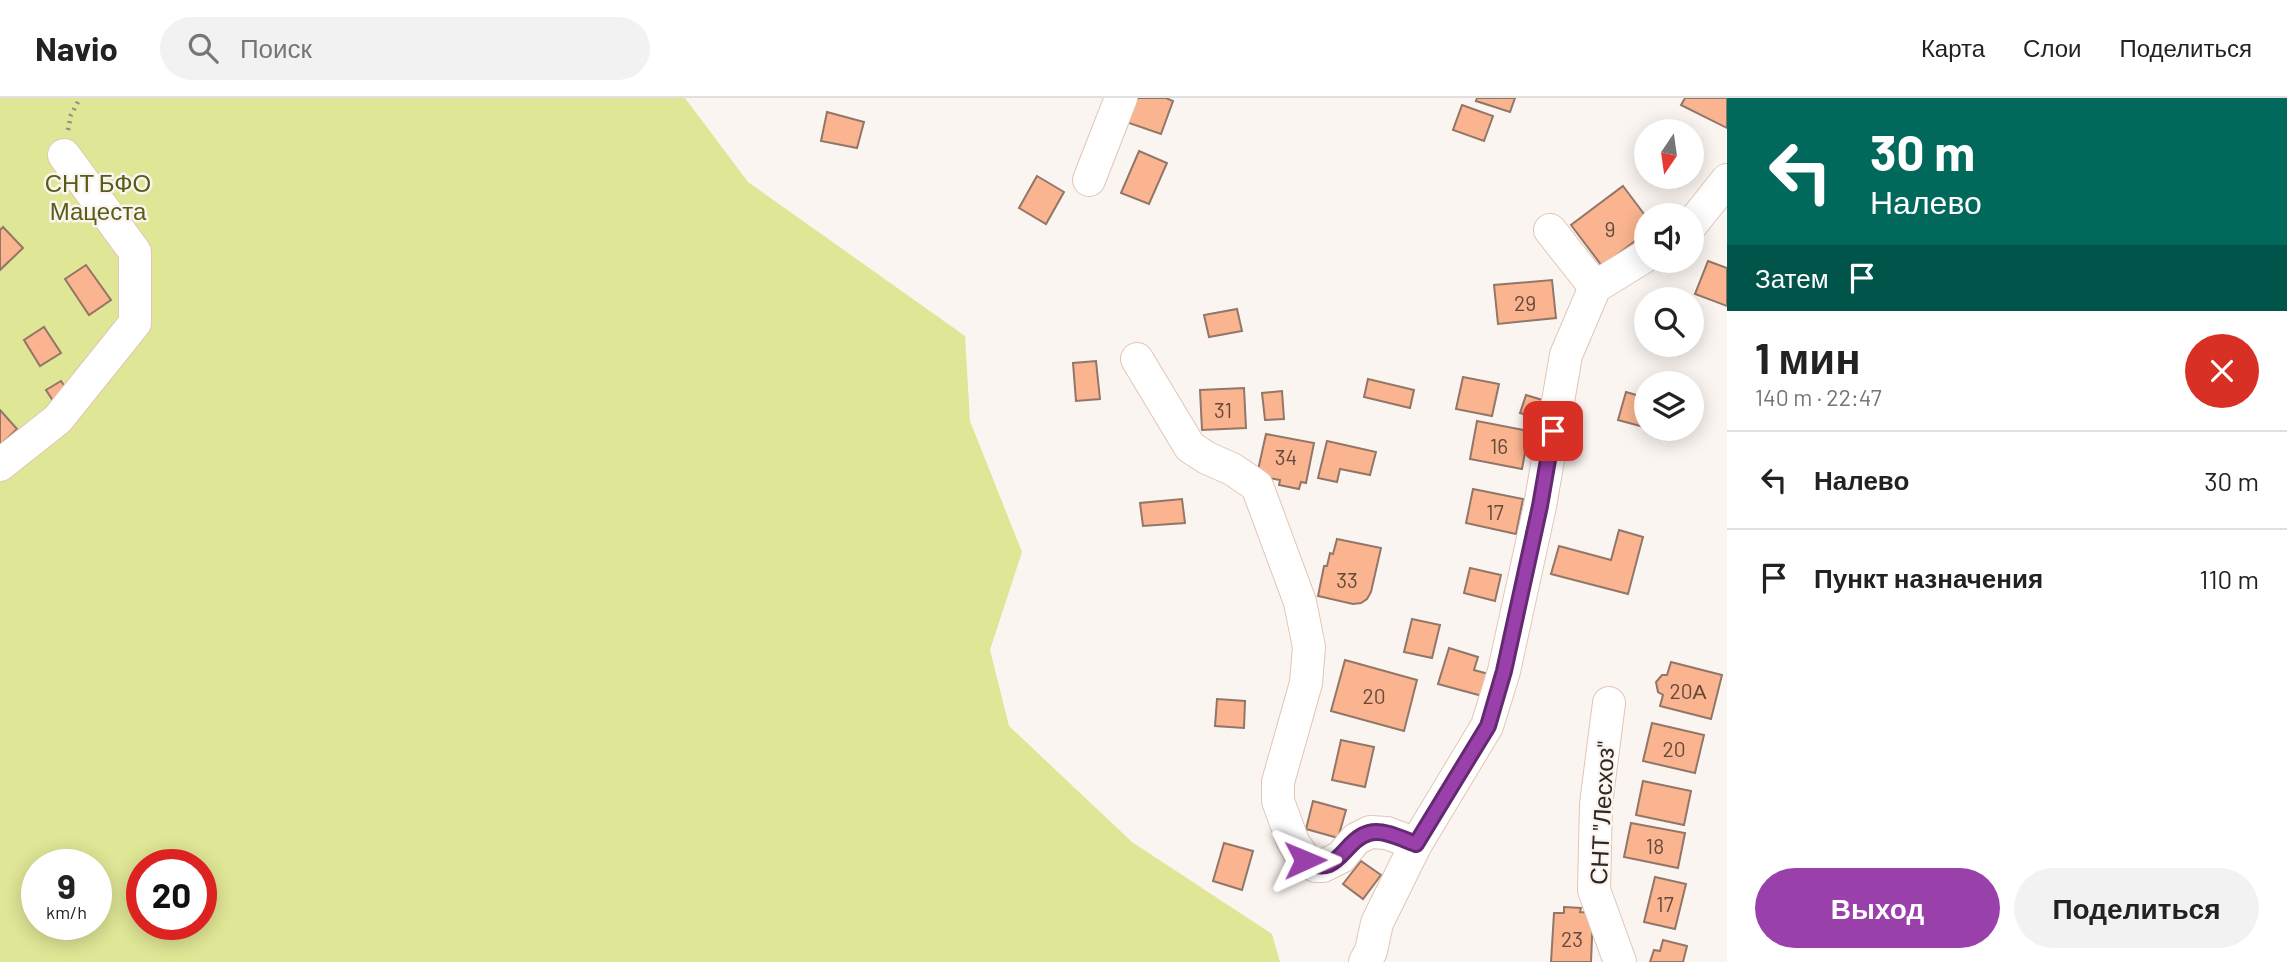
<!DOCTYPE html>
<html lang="ru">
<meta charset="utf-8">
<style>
:root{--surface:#fff;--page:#f2f2f2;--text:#222;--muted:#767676;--line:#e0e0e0;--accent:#9a40ab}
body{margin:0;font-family:Barlow,sans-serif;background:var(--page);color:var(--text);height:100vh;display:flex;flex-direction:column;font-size:26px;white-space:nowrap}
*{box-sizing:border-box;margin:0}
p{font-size:23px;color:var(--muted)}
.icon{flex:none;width:38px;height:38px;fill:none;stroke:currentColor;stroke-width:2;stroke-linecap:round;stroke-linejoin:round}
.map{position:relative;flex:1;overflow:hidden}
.sheet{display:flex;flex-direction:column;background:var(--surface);width:560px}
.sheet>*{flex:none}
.guide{background:#00695c;color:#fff;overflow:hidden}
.needle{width:46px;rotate:193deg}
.tools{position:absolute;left:1634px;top:21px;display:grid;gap:14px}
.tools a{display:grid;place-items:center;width:70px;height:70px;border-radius:50%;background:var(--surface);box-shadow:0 4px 18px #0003;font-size:35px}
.speed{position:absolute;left:21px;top:751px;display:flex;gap:14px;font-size:35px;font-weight:700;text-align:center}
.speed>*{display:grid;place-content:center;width:91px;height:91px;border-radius:50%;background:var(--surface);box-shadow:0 4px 18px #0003;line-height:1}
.speed small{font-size:18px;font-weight:400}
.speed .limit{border:10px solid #d22;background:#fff;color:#111}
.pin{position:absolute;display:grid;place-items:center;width:60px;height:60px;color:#fff;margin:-30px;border-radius:14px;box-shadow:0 4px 10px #0006}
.me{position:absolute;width:77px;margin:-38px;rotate:89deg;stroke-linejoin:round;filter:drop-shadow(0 0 5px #0008)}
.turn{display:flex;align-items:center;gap:24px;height:147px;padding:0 28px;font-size:32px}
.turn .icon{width:91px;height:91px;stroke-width:2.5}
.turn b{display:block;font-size:49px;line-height:60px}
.then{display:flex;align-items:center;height:66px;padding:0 28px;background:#0003;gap:14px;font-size:26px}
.round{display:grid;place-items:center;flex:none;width:74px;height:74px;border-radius:37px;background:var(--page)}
.headline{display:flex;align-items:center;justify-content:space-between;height:119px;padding:0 28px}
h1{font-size:42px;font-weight:700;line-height:52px}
.action{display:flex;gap:14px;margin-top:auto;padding:14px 28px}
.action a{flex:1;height:80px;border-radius:42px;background:var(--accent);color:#fff;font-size:28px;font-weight:700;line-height:80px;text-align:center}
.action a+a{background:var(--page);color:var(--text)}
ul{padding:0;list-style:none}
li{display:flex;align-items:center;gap:21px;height:98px;padding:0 28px;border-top:2px solid var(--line)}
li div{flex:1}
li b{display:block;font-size:26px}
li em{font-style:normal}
header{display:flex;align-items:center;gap:42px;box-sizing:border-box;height:98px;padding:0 35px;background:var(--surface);border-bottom:2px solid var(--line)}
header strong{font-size:33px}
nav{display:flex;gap:38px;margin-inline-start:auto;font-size:24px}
.search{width:490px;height:63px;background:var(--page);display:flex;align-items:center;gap:18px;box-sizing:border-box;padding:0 24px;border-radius:38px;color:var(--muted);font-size:26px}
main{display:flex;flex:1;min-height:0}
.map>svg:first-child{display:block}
.green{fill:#dfe695;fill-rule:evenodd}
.building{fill:#fab48f;stroke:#927668;stroke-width:2}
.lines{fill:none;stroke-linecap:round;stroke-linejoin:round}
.minor-casing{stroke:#e3c5b5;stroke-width:34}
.path{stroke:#948b86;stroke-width:4.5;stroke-dasharray:2 5;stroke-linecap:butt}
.minor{stroke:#fff;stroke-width:32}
.route-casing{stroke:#642a6f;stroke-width:18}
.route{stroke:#9a40ab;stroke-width:12}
.labels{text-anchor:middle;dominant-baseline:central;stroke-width:5;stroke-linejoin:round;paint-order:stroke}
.number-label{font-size:21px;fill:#644a3c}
.park-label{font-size:24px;fill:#595c16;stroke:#fbf5f1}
.street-label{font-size:24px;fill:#322620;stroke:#fbf5f1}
</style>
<header>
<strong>Navio</strong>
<div class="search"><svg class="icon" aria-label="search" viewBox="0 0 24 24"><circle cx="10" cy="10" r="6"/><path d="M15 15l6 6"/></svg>Поиск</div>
<nav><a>Карта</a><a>Слои</a><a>Поделиться</a></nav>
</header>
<main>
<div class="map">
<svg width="1727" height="864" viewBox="0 0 1727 864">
<rect width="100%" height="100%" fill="#fbf5f1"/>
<path class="green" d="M0,0h685l63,84 217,154 5,85 52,131 -32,98 19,76 123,116 140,92 8,28h-1280zM37,766h59v60h-59zM142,766h59v60h-59z"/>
<g class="building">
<polygon points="1134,0 1166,0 1173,3 1161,36 1126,24"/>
<polygon points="1477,0 1515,0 1510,14 1476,3"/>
<polygon points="1685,0 1727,0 1727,30 1681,7"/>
<polygon points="1462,7 1493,18 1484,43 1453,32"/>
<polygon points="827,14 864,24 857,50 821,43"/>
<polygon points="1139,53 1167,65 1149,106 1121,95"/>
<polygon points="1037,78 1064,94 1046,126 1019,110"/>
<polygon points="1623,88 1647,120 1647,134 1602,168 1571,127"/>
<polygon points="3,129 23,150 0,172 0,132"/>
<polygon points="1708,163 1727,170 1727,208 1695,196"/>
<polygon points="86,167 111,202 89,217 65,181"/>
<polygon points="1552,182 1556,220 1498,226 1494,187"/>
<polygon points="1237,211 1242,233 1209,239 1204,217"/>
<polygon points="44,229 61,255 40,268 24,242"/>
<polygon points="1096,263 1100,301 1076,303 1073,265"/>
<polygon points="1463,279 1499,286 1492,318 1456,311"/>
<polygon points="1368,281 1414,292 1410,310 1364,299"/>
<polygon points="61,283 72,299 57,309 46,292"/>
<polygon points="1244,290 1246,330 1202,332 1200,292"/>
<polygon points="1282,293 1284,321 1265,322 1262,295"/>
<polygon points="1626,294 1647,300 1647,318 1644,329 1618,322"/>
<polygon points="1526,297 1549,304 1544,322 1520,315"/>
<polygon points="0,312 17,331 0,347"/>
<polygon points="1477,323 1529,333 1522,371 1470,361"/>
<polygon points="1266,336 1314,345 1306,385 1301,384 1299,391 1279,387 1280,382 1263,379 1258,372"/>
<polygon points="1327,343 1376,354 1370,377 1340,371 1337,384 1318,380"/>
<polygon points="1473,391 1523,401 1516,436 1466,425"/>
<polygon points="1182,401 1185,425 1143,428 1140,405"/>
<polygon points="1619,432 1643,439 1628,496 1551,476 1559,448 1611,462"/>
<polygon points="1337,441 1381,450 1371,494 1367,501 1361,505 1353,506 1318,498 1324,468 1327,468 1330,455 1333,456"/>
<polygon points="1470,470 1501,477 1495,503 1464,495"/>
<polygon points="1412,521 1440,527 1432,560 1404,554"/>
<polygon points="1449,550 1478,559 1474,572 1492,577 1486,599 1438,586"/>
<polygon points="1345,562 1417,582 1404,633 1331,613"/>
<polygon points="1671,564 1722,577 1711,621 1660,608 1663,597 1658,594 1656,584 1662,577 1667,577"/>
<polygon points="1217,601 1245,603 1244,630 1215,628"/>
<polygon points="1652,625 1704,637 1695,675 1643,663"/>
<polygon points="1341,642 1374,649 1365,689 1332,682"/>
<polygon points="1643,683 1691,693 1684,727 1636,717"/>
<polygon points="1313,703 1346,712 1338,740 1306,731"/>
<polygon points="1631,725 1685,735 1678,770 1624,759"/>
<polygon points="1224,745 1253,753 1242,792 1213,783"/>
<polygon points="1361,763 1381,777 1363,801 1343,786"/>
<polygon points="1655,779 1686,786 1675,831 1644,824"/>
<polygon points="1564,809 1581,810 1580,814 1593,815 1591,864 1551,864 1554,815 1564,815"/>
<polygon points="1663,842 1687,848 1683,864 1650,864 1654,852 1660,853"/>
</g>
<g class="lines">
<defs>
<g id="minor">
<polyline points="1089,82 1121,0"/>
<polyline points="1692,126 1727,82"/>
<polyline points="1550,132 1595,189"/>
<polyline points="1137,261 1190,349 1207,360 1232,371 1257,388 1300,504 1309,549 1306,585 1278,684 1278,703 1293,744 1305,762 1316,768 1323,768 1341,759 1356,741 1370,734 1387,735 1416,746"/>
<polyline points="0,367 58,321 135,225 135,154 64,57"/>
<polyline points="1609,605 1596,706 1594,792 1620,864"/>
<polyline points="1365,864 1371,853 1377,825 1416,746 1487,628 1504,573 1540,408 1566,257 1595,189 1647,157"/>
</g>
</defs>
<use href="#minor" class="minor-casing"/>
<polyline class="path" points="68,32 71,17 80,0"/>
<use href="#minor" class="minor"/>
</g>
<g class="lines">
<defs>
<path id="route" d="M1305,762c33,20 38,-20 64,-27 15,-4 33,6 47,11l72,-118 16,-55 36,-165 13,-75"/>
</defs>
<use href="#route" class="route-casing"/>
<use href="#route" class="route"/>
</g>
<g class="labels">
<g class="number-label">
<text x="1610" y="130">9</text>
<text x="1525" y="204">29</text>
<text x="1223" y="311">31</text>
<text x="1499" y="347">16</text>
<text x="1286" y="358">34</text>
<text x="1495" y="413">17</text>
<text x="1347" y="481">33</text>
<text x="1688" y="592">20А</text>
<text x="1374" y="597">20</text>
<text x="1674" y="650">20</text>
<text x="1655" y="747">18</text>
<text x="1665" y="805">17</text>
<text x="1572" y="840">23</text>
</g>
<g class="park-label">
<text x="98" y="84">СНТ БФО<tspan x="98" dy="28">Мацеста</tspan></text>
</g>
<g class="street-label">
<text transform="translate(1601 715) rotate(-87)">СНТ "Лесхоз"</text>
</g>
</g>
</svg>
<div class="tools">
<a><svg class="needle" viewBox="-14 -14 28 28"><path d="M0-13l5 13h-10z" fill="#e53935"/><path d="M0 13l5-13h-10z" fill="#767676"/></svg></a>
<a><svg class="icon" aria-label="sound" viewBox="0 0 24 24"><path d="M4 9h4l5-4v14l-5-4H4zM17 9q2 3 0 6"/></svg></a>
<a><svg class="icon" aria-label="search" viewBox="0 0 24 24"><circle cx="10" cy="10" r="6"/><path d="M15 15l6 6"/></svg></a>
<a><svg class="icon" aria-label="layers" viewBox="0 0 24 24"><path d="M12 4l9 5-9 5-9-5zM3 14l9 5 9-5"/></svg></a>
</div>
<div class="speed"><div>9<small>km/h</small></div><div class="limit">20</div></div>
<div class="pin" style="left:1553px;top:333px;background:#d93025"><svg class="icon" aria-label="arrive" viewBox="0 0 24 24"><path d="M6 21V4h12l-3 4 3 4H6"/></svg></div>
<svg class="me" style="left:1305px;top:762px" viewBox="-20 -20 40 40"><path d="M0-17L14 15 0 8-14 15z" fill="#9a40ab" stroke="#fff" stroke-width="4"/></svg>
</div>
<section class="sheet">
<div class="guide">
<div class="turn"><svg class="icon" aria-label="left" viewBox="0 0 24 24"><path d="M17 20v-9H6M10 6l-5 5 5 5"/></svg><div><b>30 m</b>Налево</div></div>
<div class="then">Затем<svg class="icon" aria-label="arrive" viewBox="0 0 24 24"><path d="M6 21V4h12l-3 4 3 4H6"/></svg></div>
</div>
<div class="headline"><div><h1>1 мин</h1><p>140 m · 22:47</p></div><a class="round" style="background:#d93025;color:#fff"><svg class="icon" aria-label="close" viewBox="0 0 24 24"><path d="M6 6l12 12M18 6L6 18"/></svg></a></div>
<ul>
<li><svg class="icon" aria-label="left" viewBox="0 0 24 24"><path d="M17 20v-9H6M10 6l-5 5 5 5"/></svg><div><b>Налево</b></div><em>30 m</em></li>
<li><svg class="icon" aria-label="arrive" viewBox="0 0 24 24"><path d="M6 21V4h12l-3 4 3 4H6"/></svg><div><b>Пункт назначения</b></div><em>110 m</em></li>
</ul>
<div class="action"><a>Выход</a><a>Поделиться</a></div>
</section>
</main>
